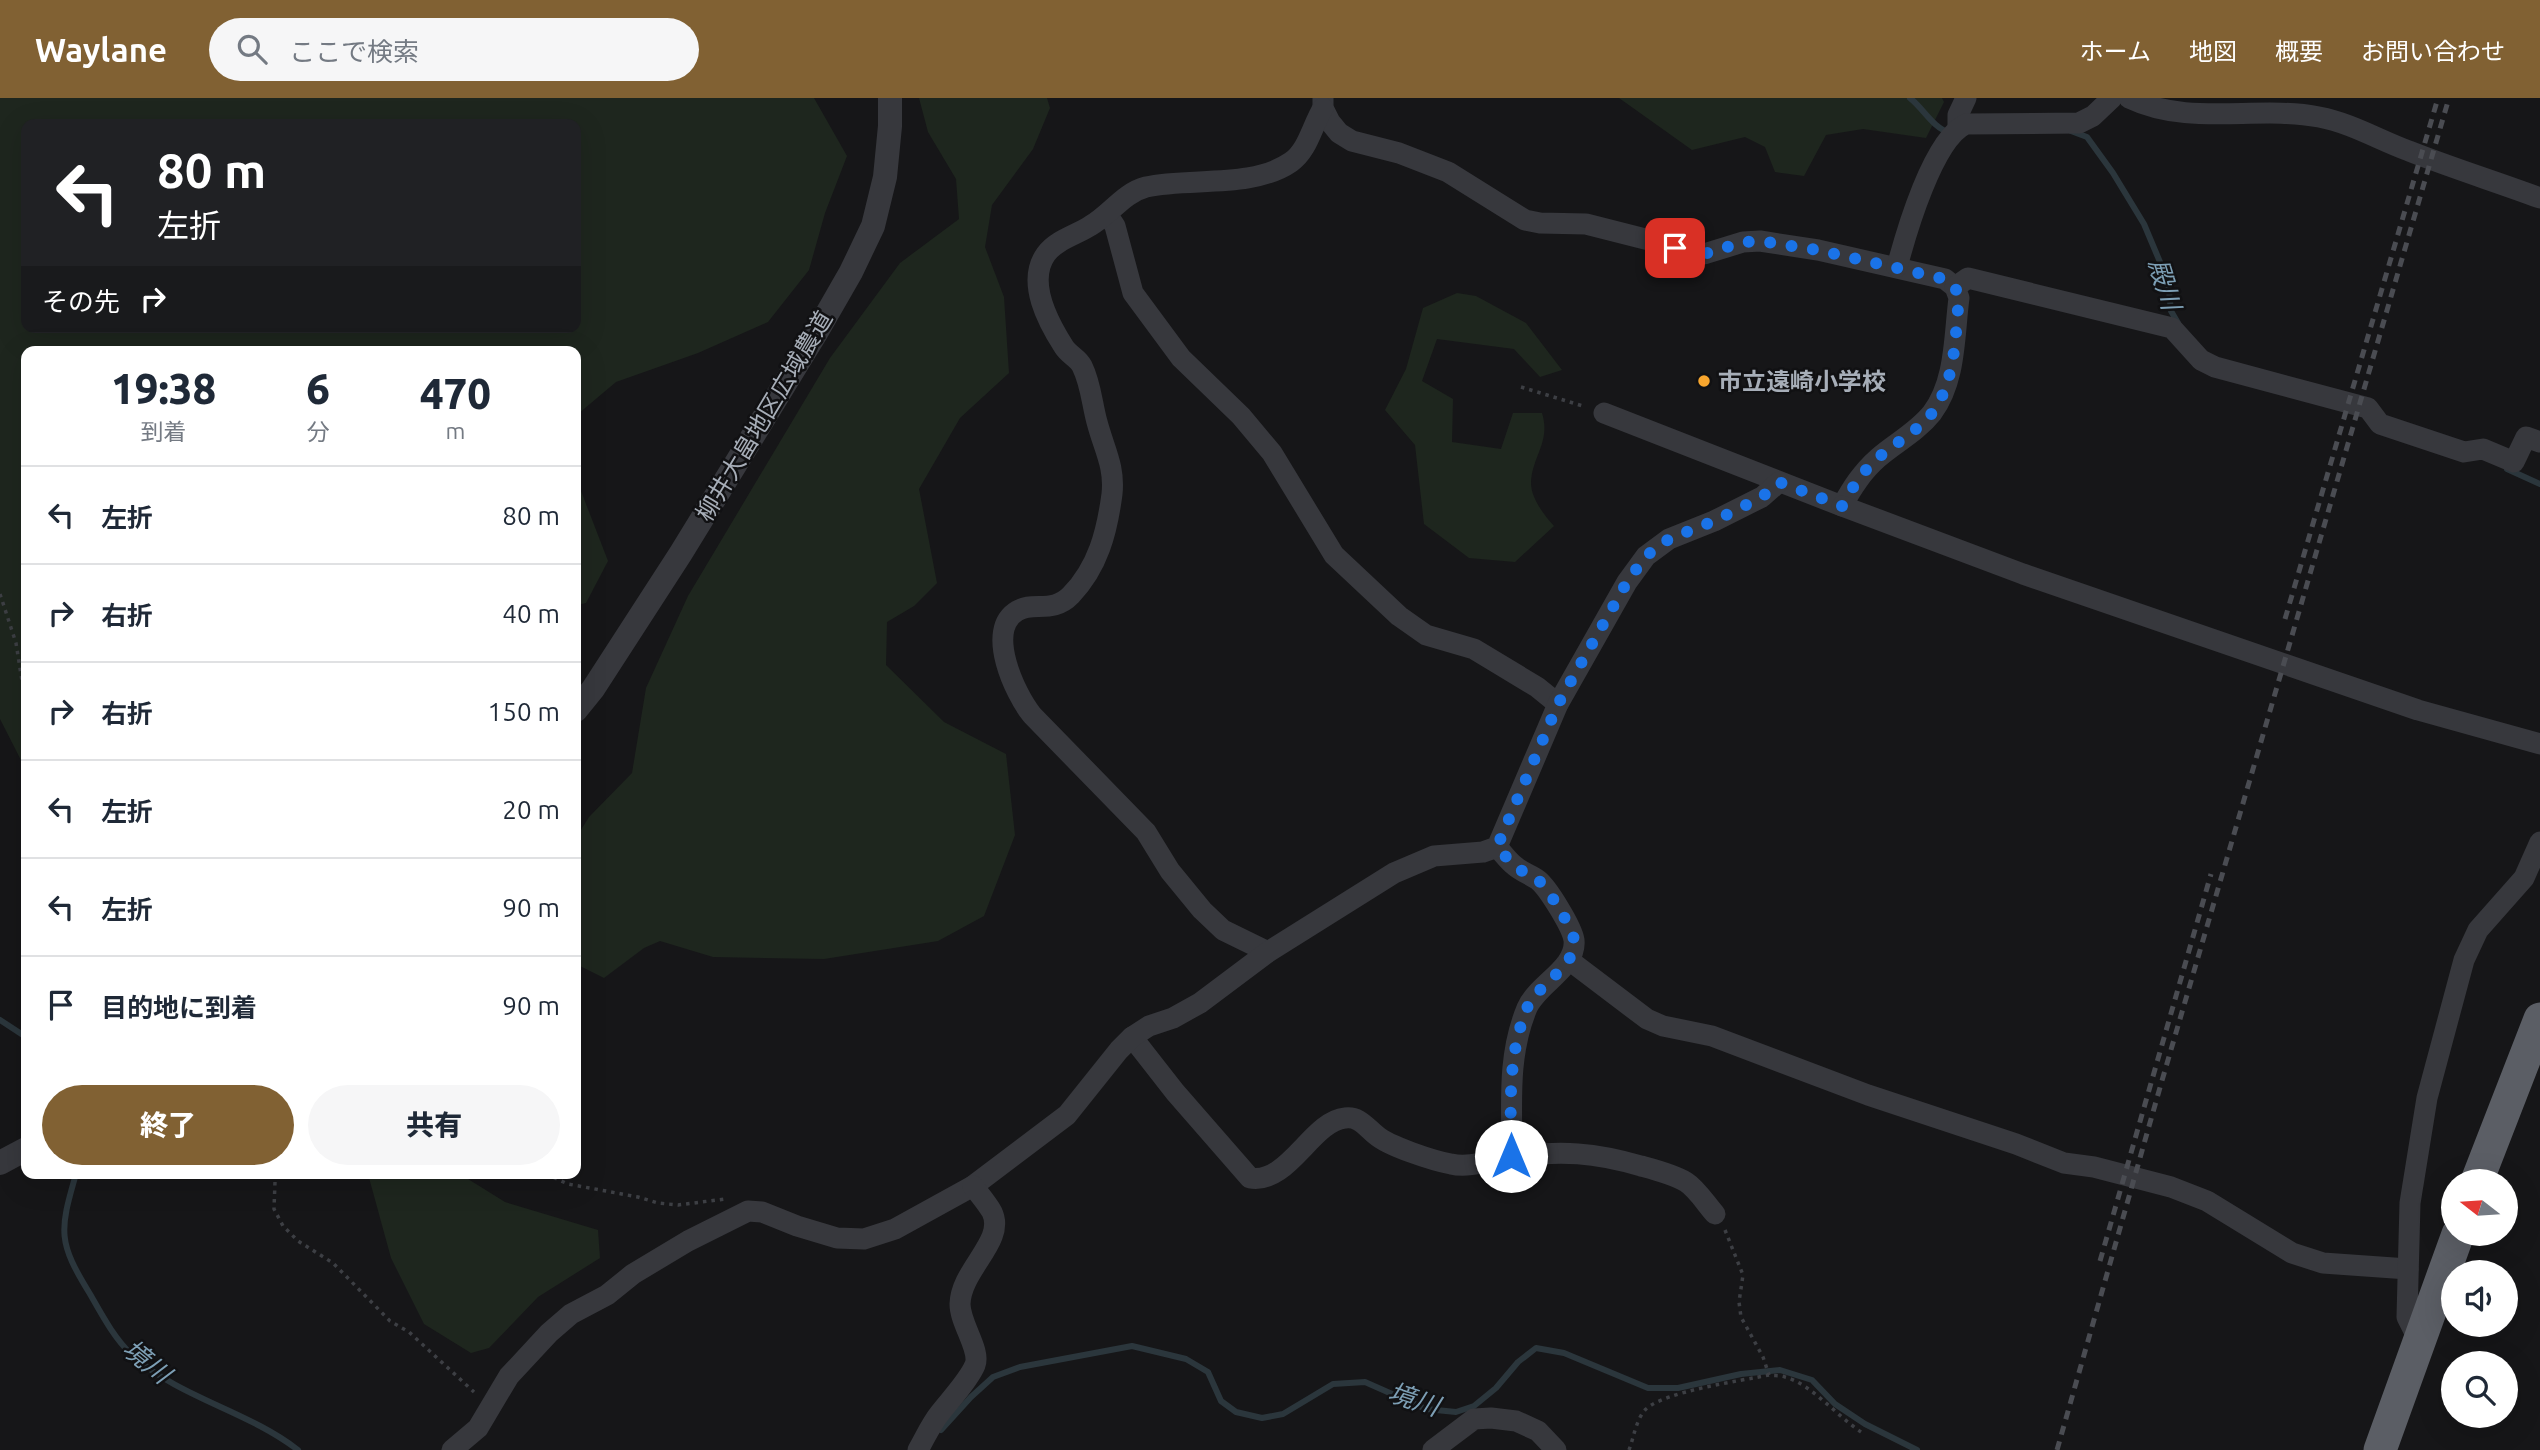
<!DOCTYPE html>
<html lang="ja">
<meta charset="utf-8">
<style>
:root{--surface:#fff;--page:#f6f6f7;--text:#1f2937;--muted:#747a83;--line:#e0e1e3;--accent:#816133}
body{margin:0;font-family:Ubuntu,"Noto Sans JP",sans-serif;background:var(--page);color:var(--text);height:100vh;display:flex;flex-direction:column;font-size:26px;white-space:nowrap}
*{box-sizing:border-box;margin:0}
p{font-size:23px;color:var(--muted)}
.icon{flex:none;width:38px;height:38px;fill:none;stroke:currentColor;stroke-width:2;stroke-linecap:round;stroke-linejoin:round}
.map{position:relative;flex:1;overflow:hidden}
.side{position:absolute;left:21px;top:248px;width:560px;height:833px;display:flex;flex-direction:column;background:var(--surface);border-radius:14px;box-shadow:0 7px 28px #0002}
.side>*{flex:none}
.guide{position:absolute;left:21px;top:21px;width:560px;height:214px;border-radius:14px;box-shadow:0 7px 28px #0002;background:#202124;color:#fff;overflow:hidden}
.needle{width:46px;rotate:287deg}
.buttons{position:absolute;left:2441px;top:1071px;display:grid;gap:14px}
.buttons a{display:grid;place-items:center;width:77px;height:77px;border-radius:50%;background:var(--surface);box-shadow:0 7px 28px #0002;font-size:35px}
.pin{position:absolute;display:grid;place-items:center;width:60px;height:60px;color:#fff;margin:-30px;border-radius:14px;box-shadow:0 4px 10px #0006}
.me{position:absolute;width:77px;margin:-38px;rotate:0deg;stroke-linejoin:round;filter:drop-shadow(0 0 5px #0008)}
.turn{display:flex;align-items:center;gap:24px;height:147px;padding:0 21px;font-size:32px}
.turn .icon{width:91px;height:91px;stroke-width:2.5}
.turn b{display:block;font-size:49px;line-height:60px}
.then{display:flex;align-items:center;height:66px;padding:0 21px;background:#0003;gap:14px;font-size:26px}
.eta{display:flex;justify-content:space-evenly;align-items:center;height:119px;text-align:center}
.eta b{font-size:42px;font-weight:800;line-height:49px}
.primary-button{display:flex;gap:14px;margin-top:auto;padding:14px 21px}
.primary-button a{flex:1;height:80px;border-radius:42px;background:var(--accent);color:#fff;font-size:28px;font-weight:800;line-height:80px;text-align:center}
.primary-button a+a{background:var(--page);color:var(--text)}
ul{padding:0;list-style:none}
li{display:flex;align-items:center;gap:21px;height:98px;padding:0 21px;border-top:2px solid var(--line)}
li div{flex:1}
li b{display:block;font-size:26px}
li em{font-style:normal}
header{display:flex;align-items:center;gap:42px;box-sizing:border-box;height:98px;padding:0 35px;background:var(--accent);color:#fff}
header strong{font-size:33px}
nav{display:flex;gap:38px;margin-inline-start:auto;font-size:24px}
.search{width:490px;height:63px;background:var(--page);display:flex;align-items:center;gap:18px;box-sizing:border-box;padding:0 24px;border-radius:38px;color:var(--muted);font-size:26px}
.map>svg:first-child{display:block}
.green{fill:#1e261e;fill-rule:evenodd}
.lines{fill:none;stroke-linecap:round;stroke-linejoin:round}
.stream{stroke:#2b363c;stroke-width:6}
.path{stroke:#3d3f44;stroke-width:3.5;stroke-dasharray:3.5 5;stroke-linecap:butt}
.minor{stroke:#37383d;stroke-width:21}
.tertiary{stroke:#37383d;stroke-width:24}
.trunk{stroke:#5b5e65;stroke-width:33}
.rail{stroke:#4a4c52;stroke-width:5;stroke-dasharray:9 7;stroke-linecap:butt}
.route{stroke:#1a73e8;stroke-width:12;stroke-dasharray:0 21.6}
.poi-dot{fill:#f8a62e;stroke:#111113;stroke-width:2.5}
.labels{text-anchor:middle;dominant-baseline:central;stroke-width:5;stroke-linejoin:round;paint-order:stroke}
.poi-label{font-size:24px;font-weight:bold;fill:#a7aeb8;stroke:#111113;text-anchor:start}
.street-label{font-size:24px;fill:#a7aeb8;stroke:#111113}
.water-label{font-size:26px;font-style:italic;fill:#7d9fb5;stroke:#111113}
</style>
<header>
<strong>Waylane</strong>
<div class="search"><svg class="icon" aria-label="search" viewBox="0 0 24 24"><circle cx="10" cy="10" r="6"/><path d="M15 15l6 6"/></svg>ここで検索</div>
<nav><a>ホーム</a><a>地図</a><a>概要</a><a>お問い合わせ</a></nav>
</header>
<div class="map">
<svg width="2540" height="1352" viewBox="0 0 2540 1352">
<rect width="100%" height="100%" fill="#161618"/>
<g class="green">
<path d="M0,0h814l33,58 -22,57 -16,57 -41,52 -70,31 -82,29 -38,32 -2,16v-78h-550v418l-26,-51zM576,26v203h-550v-203z"/>
<polygon points="919,0 1047,0 1050,10 1033,51 992,107 985,149 1004,199 1009,275 960,320 919,391 937,485 914,508 887,524 886,567 944,624 1006,656 1015,737 984,818 938,843 824,861 713,859 660,843 644,850 604,880 576,866 576,740 589,719 632,675 646,590 688,498 830,260 900,165 959,121 956,81 928,34"/>
<polygon points="1619,0 1942,0 1944,4 1926,40 1863,31 1826,37 1804,78 1775,74 1765,49 1745,39 1692,52"/>
<path d="M1457,195l19,3 50,27 36,47 -22,7 -26,-28 -77,-10 -15,42 31,18 -1,43 49,7 12,-36h29c9,29 -10,43 -11,70 0,15 13,32 23,43l-39,36 -46,-4 -45,-34 -9,-79 -30,-35 21,-41 17,-61z"/>
<polygon points="576,380 608,463 586,505 576,507"/>
<polygon points="368,1076 460,1076 505,1104 598,1132 600,1160 538,1199 489,1250 471,1255 424,1226 391,1160"/>
</g>
<g class="lines">
<g class="stream">
<path d="M1910,0c13,10 24,31 39,34"/>
<polyline points="2071,33 2087,39 2113,75 2144,126 2168,183 2171,213 2178,225"/>
<polyline points="2507,371 2540,386"/>
<polyline points="0,922 26,939"/>
<path d="M76,1076c-17,58 -18,68 14,120 12,21 24,44 42,61 48,43 116,56 166,95"/>
<polyline points="941,1332 971,1299 993,1279 1020,1269 1132,1248 1186,1261 1208,1274 1221,1303 1236,1314 1262,1320 1283,1316 1333,1286 1365,1284 1426,1311 1456,1314 1474,1308 1496,1290 1518,1264 1536,1250 1564,1255 1648,1290 1678,1290 1741,1276 1780,1272 1812,1282 1835,1306 1865,1326 1917,1352"/>
</g>
<g class="path">
<polyline points="1521,289 1586,309"/>
<polyline points="0,496 16,545 22,583 26,592"/>
<polyline points="546,1076 568,1086 638,1099 658,1105 678,1107 725,1101"/>
<polyline points="275,1084 274,1111 283,1128 298,1143 333,1165 390,1223 409,1234 474,1294"/>
<polyline points="1725,1132 1743,1177 1739,1204 1741,1219 1763,1259 1769,1277"/>
<path d="M1629,1352c5,-13 7,-31 17,-41 20,-18 94,-28 123,-34 5,1 11,0 16,2 26,7 52,39 76,55"/>
</g>
<g class="minor">
<path d="M1323,0v10l7,14 9,11 13,8 47,12 49,19 77,48 15,3 46,1 118,30 39,-12 17,-1 58,9 127,29 10,8 4,11c-5,38 -3,83 -27,115 -15,19 -37,30 -54,45 -16,14 -26,30 -36,48l-238,-93"/>
<path d="M2129,0c61,29 127,7 190,19 32,6 60,23 90,34 43,17 88,31 131,47"/>
<polyline points="1958,30 1958,17 1966,0"/>
<polyline points="1107,116 1115,128 1133,195 1181,260 1241,318 1272,355 1334,457 1399,518 1426,537 1474,551 1537,589 1558,606"/>
<path d="M1897,169c9,-34 36,-128 69,-143l113,-1 14,-7 19,-18"/>
<polyline points="1955,189 1968,180 2172,230 2201,262 2215,269 2368,310 2380,326 2464,354 2483,351 2514,364 2526,339 2540,344"/>
<polyline points="1842,408 2023,476 2418,612 2540,646"/>
<path d="M1497,749c6,6 11,14 18,19 7,6 16,9 23,14 10,8 34,47 36,60 3,28 -37,44 -47,68 -20,48 -15,97 -15,148"/>
<path d="M1268,854l-45,-22 -21,-20 -32,-39 -24,-39 -114,-117c-17,-21 -47,-85 -15,-104 16,-10 36,3 54,-16 27,-28 36,-63 41,-101 3,-28 -8,-45 -15,-72 -5,-18 -6,-38 -15,-56 -4,-8 -13,-11 -18,-19 -16,-25 -38,-65 -18,-93 10,-14 30,-19 44,-28 20,-11 33,-33 56,-39 44,-10 106,2 145,-25 17,-12 21,-36 32,-54"/>
<polyline points="1569,862 1647,921 1663,928 1712,938 1868,997 2016,1046 2064,1065 2094,1069 2171,1089 2207,1103 2292,1155 2323,1165 2408,1171"/>
<path d="M1132,939l43,55 75,86c38,7 62,-57 95,-60 14,-2 21,9 31,17 12,11 58,26 75,29 21,5 42,-6 63,-8 49,-5 79,-4 127,10 15,4 31,8 45,16 11,7 20,22 29,32"/>
<polyline points="2419,1243 2407,1219 2410,1105 2427,1000 2464,862 2478,832 2524,780 2540,744"/>
<polyline points="452,1352 478,1330 509,1278 549,1235 571,1216 607,1197 633,1176 688,1143 748,1113 762,1114 797,1128 837,1140 864,1141 895,1131 973,1088 1067,1017 1119,952 1132,939 1149,928 1173,920 1200,905 1268,854 1394,775 1434,758 1483,754 1497,749 1558,606 1627,484 1646,458 1669,441 1714,423 1762,399 1779,384"/>
<path d="M918,1352c7,-12 13,-26 22,-37 10,-13 29,-33 35,-48 6,-15 -15,-41 -15,-61 1,-35 46,-63 32,-92 -5,-9 -13,-18 -19,-26"/>
<polyline points="1433,1352 1474,1321 1491,1320 1516,1323 1538,1333 1556,1352"/>
</g>
<g class="tertiary">
<polyline points="576,612 593,591 681,455 816,235 851,174 873,128 885,79 890,28 890,0"/>
<polyline points="0,1065 26,1051"/>
</g>
<g class="trunk">
<polyline points="2477,1083 2540,921"/>
<polyline points="2380,1352 2458,1136"/>
</g>
<g class="rail">
<polyline points="2285,521 2438,0"/>
<polyline points="2100,1163 2211,776"/>
<polyline points="2057,1352 2161,986 2449,0"/>
</g>
</g>
<g class="lines">
<path class="route" d="M1511,1058c0,-51 -4,-99 16,-148 10,-24 50,-41 47,-68 -2,-13 -26,-52 -36,-60 -7,-5 -16,-8 -23,-14 -6,-5 -12,-13 -18,-19l61,-143 69,-122 19,-26 23,-17 45,-18 48,-24 17,-15 63,24c10,-18 20,-34 36,-48 17,-15 39,-26 54,-45 24,-32 23,-77 27,-115l-4,-11 -10,-8 -127,-29 -58,-9 -17,1 -39,12 -29,-6"/>
</g>
<circle class="poi-dot" cx="1704" cy="283" r="7"/>
<g class="labels">
<g class="poi-label">
<text x="1718" y="283">市立遠崎小学校</text>
</g>
<g class="street-label">
<text transform="translate(764 318) rotate(-59)">柳井大畠地区広域農道</text>
</g>
<g class="water-label">
<text transform="translate(2165 186) rotate(73)">殿川</text>
<text transform="translate(147 1263) rotate(39)">境川</text>
<text transform="translate(1414 1301) rotate(18)">境川</text>
</g>
</g>
</svg>
<div class="buttons">
<a><svg class="needle" viewBox="-14 -14 28 28"><path d="M0-13l5 13h-10z" fill="#e53935"/><path d="M0 13l5-13h-10z" fill="#747a83"/></svg></a>
<a><svg class="icon" aria-label="sound" viewBox="0 0 24 24"><path d="M4 9h4l5-4v14l-5-4H4zM17 9q2 3 0 6"/></svg></a>
<a><svg class="icon" aria-label="search" viewBox="0 0 24 24"><circle cx="10" cy="10" r="6"/><path d="M15 15l6 6"/></svg></a>
</div>
<div class="pin" style="left:1675px;top:150px;background:#d93025"><svg class="icon" aria-label="arrive" viewBox="0 0 24 24"><path d="M6 21V4h12l-3 4 3 4H6"/></svg></div>
<svg class="me" style="left:1511px;top:1058px" viewBox="-20 -20 40 40"><circle r="19" fill="#fff"/><path d="M0-13L10 11 0 6-10 11z" fill="#1a73e8"/></svg>
<div class="guide">
<div class="turn"><svg class="icon" aria-label="left" viewBox="0 0 24 24"><path d="M17 20v-9H6M10 6l-5 5 5 5"/></svg><div><b>80 m</b>左折</div></div>
<div class="then">その先<svg class="icon" aria-label="right" viewBox="0 0 24 24"><path d="M7 20v-9h11M14 6l5 5-5 5"/></svg></div>
</div>
<section class="side">
<div class="eta">
<div><b>19:38</b><p>到着</p></div>
<div><b>6</b><p>分</p></div>
<div><b>470</b><p>m</p></div>
</div>
<ul>
<li><svg class="icon" aria-label="left" viewBox="0 0 24 24"><path d="M17 20v-9H6M10 6l-5 5 5 5"/></svg><div><b>左折</b></div><em>80 m</em></li>
<li><svg class="icon" aria-label="right" viewBox="0 0 24 24"><path d="M7 20v-9h11M14 6l5 5-5 5"/></svg><div><b>右折</b></div><em>40 m</em></li>
<li><svg class="icon" aria-label="right" viewBox="0 0 24 24"><path d="M7 20v-9h11M14 6l5 5-5 5"/></svg><div><b>右折</b></div><em>150 m</em></li>
<li><svg class="icon" aria-label="left" viewBox="0 0 24 24"><path d="M17 20v-9H6M10 6l-5 5 5 5"/></svg><div><b>左折</b></div><em>20 m</em></li>
<li><svg class="icon" aria-label="left" viewBox="0 0 24 24"><path d="M17 20v-9H6M10 6l-5 5 5 5"/></svg><div><b>左折</b></div><em>90 m</em></li>
<li><svg class="icon" aria-label="arrive" viewBox="0 0 24 24"><path d="M6 21V4h12l-3 4 3 4H6"/></svg><div><b>目的地に到着</b></div><em>90 m</em></li>
</ul>
<div class="primary-button"><a>終了</a><a>共有</a></div>
</section>
</div>
